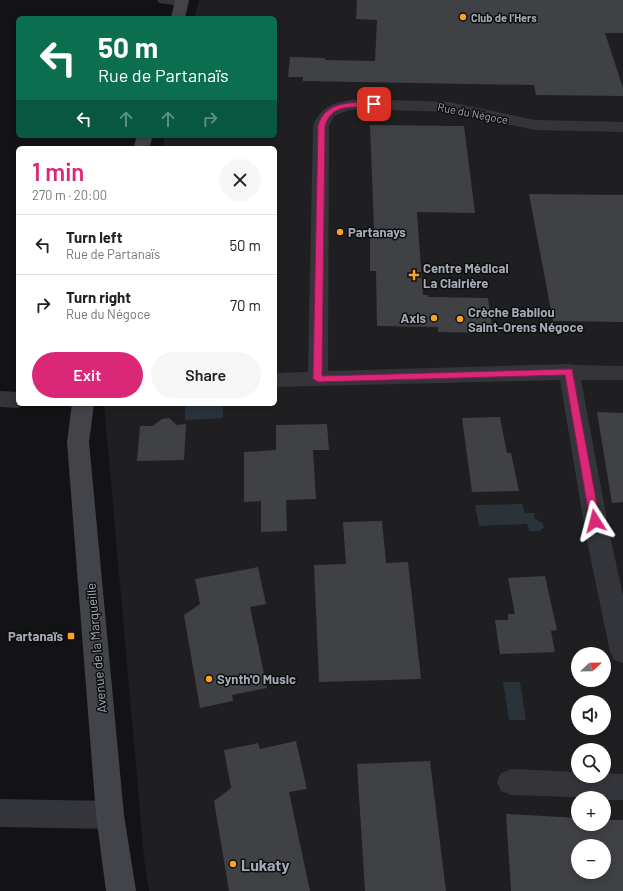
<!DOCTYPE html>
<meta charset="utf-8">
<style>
:root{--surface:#fff;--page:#f6f6f6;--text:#202124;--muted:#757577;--line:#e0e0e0;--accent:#db2777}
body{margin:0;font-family:Barlow,sans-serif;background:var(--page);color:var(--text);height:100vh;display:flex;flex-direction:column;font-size:15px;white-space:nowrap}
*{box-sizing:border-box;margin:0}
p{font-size:13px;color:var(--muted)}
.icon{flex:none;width:22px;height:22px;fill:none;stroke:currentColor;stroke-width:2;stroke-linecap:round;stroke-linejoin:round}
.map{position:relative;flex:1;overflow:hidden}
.sheet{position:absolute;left:16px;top:146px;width:261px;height:260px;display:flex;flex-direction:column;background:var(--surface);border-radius:6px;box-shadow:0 2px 6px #0003}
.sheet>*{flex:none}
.top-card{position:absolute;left:16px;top:16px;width:261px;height:122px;border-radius:6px;box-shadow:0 2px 6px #0003;background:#0b6e4f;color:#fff;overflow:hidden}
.needle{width:26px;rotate:68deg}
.controls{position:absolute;left:571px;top:647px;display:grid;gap:8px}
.controls a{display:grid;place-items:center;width:40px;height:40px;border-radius:50%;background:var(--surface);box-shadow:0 2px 6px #0003;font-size:20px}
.pin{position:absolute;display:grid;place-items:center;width:34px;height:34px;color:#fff;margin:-17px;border-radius:8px;box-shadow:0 2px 6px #0006}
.me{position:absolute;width:44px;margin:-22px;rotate:351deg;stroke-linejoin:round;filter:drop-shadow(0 0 3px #0008)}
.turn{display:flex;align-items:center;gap:14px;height:84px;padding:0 16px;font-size:18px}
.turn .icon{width:52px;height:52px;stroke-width:2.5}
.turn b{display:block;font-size:28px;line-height:34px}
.lanes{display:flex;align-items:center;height:38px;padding:0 16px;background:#0003;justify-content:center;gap:20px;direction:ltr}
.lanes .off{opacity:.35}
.round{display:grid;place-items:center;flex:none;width:42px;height:42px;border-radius:21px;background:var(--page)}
.head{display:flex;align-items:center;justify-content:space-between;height:68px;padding:0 16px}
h1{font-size:24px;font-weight:600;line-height:30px;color:var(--accent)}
.primary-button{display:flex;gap:8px;margin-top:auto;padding:8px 16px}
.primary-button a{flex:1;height:46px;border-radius:24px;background:var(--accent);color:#fff;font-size:16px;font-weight:600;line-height:46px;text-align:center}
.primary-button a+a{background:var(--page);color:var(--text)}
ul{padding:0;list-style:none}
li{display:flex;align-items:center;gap:12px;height:60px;padding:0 16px;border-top:1px solid var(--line)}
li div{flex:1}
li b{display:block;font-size:15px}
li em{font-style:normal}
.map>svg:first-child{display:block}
.built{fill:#1f1f22;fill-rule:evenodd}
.water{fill:#293339}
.building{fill:#3f4145;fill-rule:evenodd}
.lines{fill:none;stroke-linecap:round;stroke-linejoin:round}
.street{fill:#34353a;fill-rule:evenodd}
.secondary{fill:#42444a;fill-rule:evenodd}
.route{fill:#db2777;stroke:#8e194d}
.poi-dot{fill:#faa226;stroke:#0e0e10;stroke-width:1.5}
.labels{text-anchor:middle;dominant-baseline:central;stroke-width:3;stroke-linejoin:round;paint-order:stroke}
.far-poi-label{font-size:11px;font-weight:bold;fill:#a4abb6;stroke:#0e0e10;text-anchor:start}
.far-street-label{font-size:11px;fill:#a4abb6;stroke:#0e0e10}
.poi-label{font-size:13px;font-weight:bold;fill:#a4abb6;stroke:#0e0e10;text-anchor:start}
.street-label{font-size:13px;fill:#a4abb6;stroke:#0e0e10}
.near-poi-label{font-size:16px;font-weight:bold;fill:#a4abb6;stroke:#0e0e10;text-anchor:start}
</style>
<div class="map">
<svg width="623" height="891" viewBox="0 0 623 891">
<rect width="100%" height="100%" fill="#131315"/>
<path class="built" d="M199,0h424v891h-474l-4,-23 -41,-464h171v-256h-113l3,-12h110v-118h-81zM578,654h26v26h-26zM578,702h26v26h-26zM578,750h26v26h-26zM578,798h26v26h-26zM578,846h26v26h-26z"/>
<g class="water">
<polygon points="223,404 223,418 185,420 185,406"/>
<polygon points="522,504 525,513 534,513 535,519 543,523 544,527 540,531 529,531 527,524 479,526 475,505"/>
<polygon points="503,682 520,682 526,720 509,720"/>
</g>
<g class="building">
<polygon points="357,0 623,0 623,33 605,33 623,88 623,96 536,95 534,85 531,85 303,81 303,77 288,77 290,57 325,58 325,60 375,61 377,20 356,19"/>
<polygon points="370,125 464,126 475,213 417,212 423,295 428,295 428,297 488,298 493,333 438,332 438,327 377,326 376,271 370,271 370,229 374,229"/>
<polygon points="529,194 623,195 623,322 553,321"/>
<polygon points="597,412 623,413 623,502 612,503"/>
<polygon points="500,417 507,453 511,453 519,491 472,492 462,418"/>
<polygon points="169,418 177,425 186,424 184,460 137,461 140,426 152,426 162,419"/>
<polygon points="327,424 329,450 313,450 316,499 286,500 287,531 261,532 261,501 244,502 244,452 276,450 276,425"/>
<polygon points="382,521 386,563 408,562 421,679 319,682 314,565 346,564 343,522"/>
<polygon points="258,567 266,604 250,607 267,688 232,695 233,701 200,708 184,615 200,604 195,579"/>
<polygon points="545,576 557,630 551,631 555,652 500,654 495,620 508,620 508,614 515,614 508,578"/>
<polygon points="296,741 307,789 289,792 310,891 229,891 214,801 231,788 224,750 258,743 260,749"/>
<polygon points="430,761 446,891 365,891 357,764"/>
<path d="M506,814l72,4v6h26v-4h19v71h-112zM578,846h26v26h-26z"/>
</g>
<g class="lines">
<g class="street">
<polygon points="157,0 188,0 189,2 187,5 182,6 159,3"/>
<path d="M361,99l89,3 85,18 88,2v10l-88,-2 -85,-18 -89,-3 -12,1 -15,6 -5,10 -1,245 241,-7 5,1 49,1v14h-42l29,156 13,59v68l-9,-3 -4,-8 -24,-116 -26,-156 -285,7v-14l33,-1 5,-246c8,-22 26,-25 48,-27z"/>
<polygon points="0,391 18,392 18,404 26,404 18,408 0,407"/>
<polygon points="511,769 578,772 578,776 604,776 604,773 623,774 623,800 604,800 604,798 511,795 501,791 497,782 501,773"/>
<polygon points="0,799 110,801 120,805 124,815 120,825 110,829 0,827"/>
</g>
<g class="secondary">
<polygon points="175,0 189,0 185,18 171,18"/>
<polygon points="137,136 153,136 149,148 133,148"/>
<polygon points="72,404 94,404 89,442 124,815 136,891 106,891 96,815 67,442"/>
</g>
</g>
<path class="route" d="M374,102l2,1v3c-20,3 -44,-5 -51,20l-3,250 250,-7 28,152 -1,2h-7l-2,-2 -25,-146 -247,7 -5,-3 5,-253c7,-26 34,-23 56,-24z"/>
<g class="poi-dot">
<circle cx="463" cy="17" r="4"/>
<circle cx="340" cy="232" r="4"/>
<path d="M412 269h4v4h4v4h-4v4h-4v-4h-4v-4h4z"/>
<circle cx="434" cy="318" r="4"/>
<circle cx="460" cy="319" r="4"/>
<rect x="67" y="632" width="8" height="8" rx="2"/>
<circle cx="209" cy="679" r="4"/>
<circle cx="233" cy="864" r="4"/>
</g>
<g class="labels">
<g class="far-poi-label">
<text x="471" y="17">Club de l’Hers</text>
</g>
<g class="far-street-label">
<text transform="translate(473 113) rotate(11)">Rue du Négoce</text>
</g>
<g class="poi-label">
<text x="348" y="232">Partanays</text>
<text x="423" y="268">Centre Médical<tspan x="423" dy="15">La Clairière</tspan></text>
<text x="468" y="312">Crèche Babilou<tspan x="468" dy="15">Saint-Orens Négoce</tspan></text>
<text x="426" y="318" text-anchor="end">Axis</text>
<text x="63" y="636" text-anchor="end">Partanaïs</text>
<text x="217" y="679">Synth'O Music</text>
</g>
<g class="street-label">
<text transform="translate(96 648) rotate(-95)">Avenue de la Marqueille</text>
</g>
<g class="near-poi-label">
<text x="241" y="864">Lukaty</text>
</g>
</g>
</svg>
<div class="controls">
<a><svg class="needle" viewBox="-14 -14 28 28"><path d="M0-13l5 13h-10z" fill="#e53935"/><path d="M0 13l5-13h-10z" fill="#757577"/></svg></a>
<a><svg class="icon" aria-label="sound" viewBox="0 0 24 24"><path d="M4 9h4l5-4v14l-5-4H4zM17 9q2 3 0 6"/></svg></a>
<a><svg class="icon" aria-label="search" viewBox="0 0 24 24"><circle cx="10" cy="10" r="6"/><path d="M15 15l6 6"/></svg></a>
<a>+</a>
<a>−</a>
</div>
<div class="pin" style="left:374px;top:104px;background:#d93025"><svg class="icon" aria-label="arrive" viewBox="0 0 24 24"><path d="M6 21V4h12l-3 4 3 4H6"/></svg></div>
<svg class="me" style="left:595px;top:521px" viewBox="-20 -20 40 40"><path d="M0-17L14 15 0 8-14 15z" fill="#db2777" stroke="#fff" stroke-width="4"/></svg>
<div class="top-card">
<div class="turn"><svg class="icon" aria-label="left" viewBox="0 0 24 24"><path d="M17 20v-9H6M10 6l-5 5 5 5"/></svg><div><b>50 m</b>Rue de Partanaïs</div></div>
<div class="lanes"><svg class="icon" aria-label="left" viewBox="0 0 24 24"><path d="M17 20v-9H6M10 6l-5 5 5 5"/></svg><svg class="icon off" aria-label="ahead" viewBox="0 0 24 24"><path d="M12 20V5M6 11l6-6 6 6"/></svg><svg class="icon off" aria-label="ahead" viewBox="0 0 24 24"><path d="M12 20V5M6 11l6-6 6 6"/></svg><svg class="icon off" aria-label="right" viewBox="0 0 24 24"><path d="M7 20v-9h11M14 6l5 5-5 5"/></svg></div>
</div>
<section class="sheet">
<div class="head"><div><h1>1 min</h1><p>270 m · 20:00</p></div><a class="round"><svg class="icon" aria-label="close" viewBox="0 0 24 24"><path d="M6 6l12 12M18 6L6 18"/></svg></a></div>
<ul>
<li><svg class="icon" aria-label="left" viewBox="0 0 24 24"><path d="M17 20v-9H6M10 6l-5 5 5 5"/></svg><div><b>Turn left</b><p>Rue de Partanaïs</p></div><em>50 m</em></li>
<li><svg class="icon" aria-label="right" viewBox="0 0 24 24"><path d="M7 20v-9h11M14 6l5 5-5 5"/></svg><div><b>Turn right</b><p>Rue du Négoce</p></div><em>70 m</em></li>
</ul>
<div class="primary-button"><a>Exit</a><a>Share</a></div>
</section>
</div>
